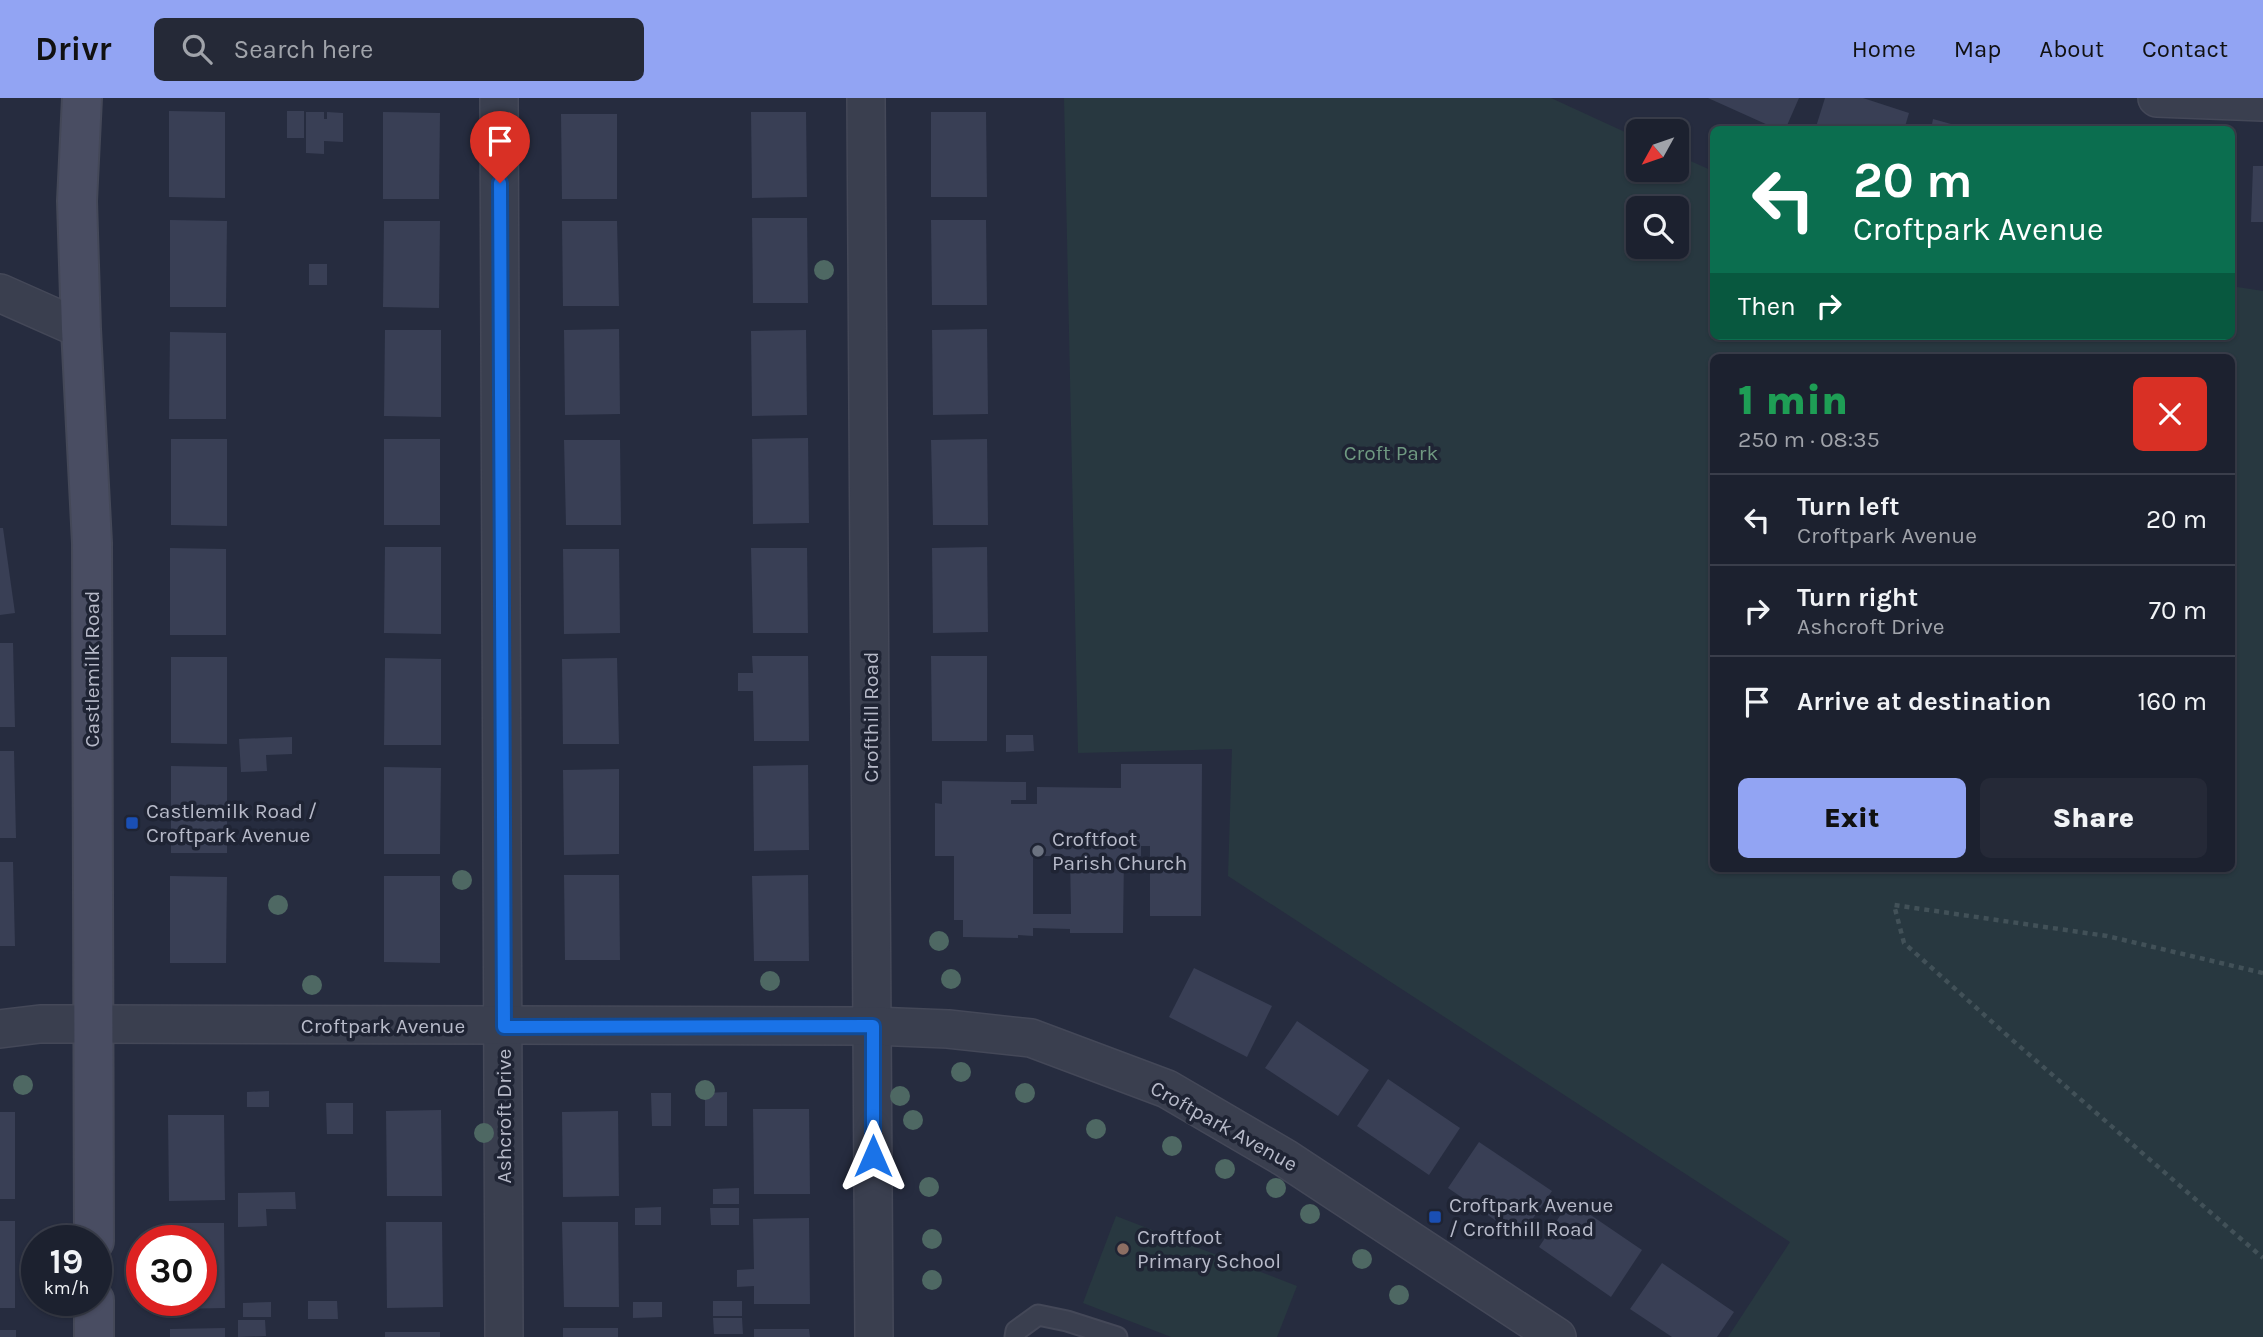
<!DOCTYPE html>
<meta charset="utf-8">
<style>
:root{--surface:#1c212f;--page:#252937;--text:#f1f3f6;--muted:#a0a3aa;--line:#3a3e4b;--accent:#92a4f3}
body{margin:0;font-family:Karla,sans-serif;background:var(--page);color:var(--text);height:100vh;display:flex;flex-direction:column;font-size:26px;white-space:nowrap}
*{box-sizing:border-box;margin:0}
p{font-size:23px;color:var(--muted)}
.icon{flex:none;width:38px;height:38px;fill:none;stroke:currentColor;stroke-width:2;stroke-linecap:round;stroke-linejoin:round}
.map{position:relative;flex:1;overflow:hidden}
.panel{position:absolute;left:1710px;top:256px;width:525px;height:518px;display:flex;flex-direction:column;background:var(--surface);border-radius:10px;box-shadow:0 2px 5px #0004,0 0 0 2px var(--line)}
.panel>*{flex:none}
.top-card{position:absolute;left:1710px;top:28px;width:525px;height:214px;border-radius:10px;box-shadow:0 2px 5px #0004,0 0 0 2px var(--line);background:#0b6e4f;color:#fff;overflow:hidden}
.needle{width:46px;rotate:230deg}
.fabs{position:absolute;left:1626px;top:21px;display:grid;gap:14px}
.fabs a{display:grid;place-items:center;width:63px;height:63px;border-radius:10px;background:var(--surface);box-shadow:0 2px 5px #0004,0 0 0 2px var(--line);font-size:35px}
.speed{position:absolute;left:21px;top:1127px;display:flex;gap:14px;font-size:35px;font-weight:700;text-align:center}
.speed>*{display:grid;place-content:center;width:91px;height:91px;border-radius:50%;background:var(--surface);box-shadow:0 2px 5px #0004,0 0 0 2px var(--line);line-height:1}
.speed small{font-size:18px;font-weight:400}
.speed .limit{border:10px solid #d22;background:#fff;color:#111}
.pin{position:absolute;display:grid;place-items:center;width:60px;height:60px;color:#fff;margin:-72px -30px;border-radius:50% 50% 50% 0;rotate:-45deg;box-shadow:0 0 7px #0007}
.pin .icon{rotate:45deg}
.me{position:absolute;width:77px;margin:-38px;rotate:0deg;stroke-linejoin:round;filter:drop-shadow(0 0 5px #0008)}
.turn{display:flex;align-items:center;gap:24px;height:147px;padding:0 28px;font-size:32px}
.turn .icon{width:91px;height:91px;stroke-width:2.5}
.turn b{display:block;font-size:49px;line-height:60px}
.then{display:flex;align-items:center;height:66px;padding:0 28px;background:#0003;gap:14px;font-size:26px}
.round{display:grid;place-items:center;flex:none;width:74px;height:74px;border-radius:10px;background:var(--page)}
.summary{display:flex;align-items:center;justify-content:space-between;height:119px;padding:0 28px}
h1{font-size:42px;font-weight:800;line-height:52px;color:#1e9e55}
.cta{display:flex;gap:14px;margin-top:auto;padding:14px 28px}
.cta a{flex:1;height:80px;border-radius:10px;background:var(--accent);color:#111;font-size:28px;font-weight:800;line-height:80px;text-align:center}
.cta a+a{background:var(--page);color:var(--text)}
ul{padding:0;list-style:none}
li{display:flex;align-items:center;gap:21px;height:91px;padding:0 28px;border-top:2px solid var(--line)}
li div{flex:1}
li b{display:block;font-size:26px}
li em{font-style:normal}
header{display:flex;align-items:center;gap:42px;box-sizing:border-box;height:98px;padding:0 35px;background:var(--accent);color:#111}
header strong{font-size:33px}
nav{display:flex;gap:38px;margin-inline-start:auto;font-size:24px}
.search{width:490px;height:63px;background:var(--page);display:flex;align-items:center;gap:18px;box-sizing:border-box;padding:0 24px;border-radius:10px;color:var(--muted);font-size:26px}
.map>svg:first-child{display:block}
.green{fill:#283840;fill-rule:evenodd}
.building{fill:#393f55;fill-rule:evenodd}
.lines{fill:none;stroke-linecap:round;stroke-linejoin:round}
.lane-casing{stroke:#444858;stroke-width:23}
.street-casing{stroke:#444858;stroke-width:40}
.secondary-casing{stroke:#444858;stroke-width:42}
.path{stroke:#425158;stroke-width:4.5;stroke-dasharray:5 5;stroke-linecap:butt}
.lane{stroke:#3a3f4f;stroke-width:19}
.street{stroke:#3a3f4f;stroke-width:37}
.secondary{stroke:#494d62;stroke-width:38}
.tree{fill:#4e6863}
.route-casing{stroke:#114b97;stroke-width:18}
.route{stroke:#1a73e8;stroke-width:12}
.transit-dot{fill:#1a4fb4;stroke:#1f2434;stroke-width:2.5}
.worship-dot{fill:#6b7280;stroke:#1f2434;stroke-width:2.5}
.education-dot{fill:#8d6e63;stroke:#1f2434;stroke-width:2.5}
.labels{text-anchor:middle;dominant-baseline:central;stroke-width:7;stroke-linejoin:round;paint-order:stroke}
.park-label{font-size:21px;fill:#6f9981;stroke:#1f2434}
.street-label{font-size:21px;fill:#b7bac9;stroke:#1f2434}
.poi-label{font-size:21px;fill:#b7bac9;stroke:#1f2434;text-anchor:start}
</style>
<header>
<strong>Drivr</strong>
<div class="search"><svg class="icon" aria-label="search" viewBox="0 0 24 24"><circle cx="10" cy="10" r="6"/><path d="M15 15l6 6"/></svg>Search here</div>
<nav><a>Home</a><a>Map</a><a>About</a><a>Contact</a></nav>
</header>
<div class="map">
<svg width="2263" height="1239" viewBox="0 0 2263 1239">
<rect width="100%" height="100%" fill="#262c3f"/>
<g class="green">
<path d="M1064,0h487l87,40v32h38l1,-15 36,16v165h518v-50l32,5v1046h-535l62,-95 -562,-366 4,-127 -154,4zM1638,110h38v39h-38zM1713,259h518v511h-518z"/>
<polygon points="1116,1118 1297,1188 1277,1239 1171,1239 1083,1205"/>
</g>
<g class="building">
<polygon points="1708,0 1799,0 1785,32 1779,32"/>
<polygon points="1825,0 1863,0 1909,15 1904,32 1815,32"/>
<polygon points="169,13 225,14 225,100 169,99"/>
<rect x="287" y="13" width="17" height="27"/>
<polygon points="306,14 324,14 324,21 327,21 327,14 343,15 343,44 324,43 324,56 306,55"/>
<polygon points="383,14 440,15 439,101 383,101"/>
<polygon points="751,14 806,14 807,99 752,100"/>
<polygon points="931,14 986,14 987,99 931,99"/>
<polygon points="561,16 617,16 617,101 562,101"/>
<polygon points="1933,21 1969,31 1969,32 1931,32"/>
<polygon points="2253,68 2263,68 2263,124 2251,124"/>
<polygon points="752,120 807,120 808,205 753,205"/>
<polygon points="170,122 227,123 226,209 170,209"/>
<polygon points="931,122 986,122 987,207 932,207"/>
<polygon points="384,123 440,123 439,210 383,209"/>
<polygon points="562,123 617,123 619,208 563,208"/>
<rect x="309" y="166" width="18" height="21"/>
<polygon points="619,231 620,316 565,317 564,232"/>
<polygon points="987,231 988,316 933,317 932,232"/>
<polygon points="385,232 441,232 441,319 384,318"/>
<polygon points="806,232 807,317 752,318 751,233"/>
<polygon points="170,234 226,235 226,321 169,321"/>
<polygon points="808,340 809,425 753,426 752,341"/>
<polygon points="171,341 227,341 227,428 171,427"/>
<rect x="384" y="341" width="56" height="86"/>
<polygon points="987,341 988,427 933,427 931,342"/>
<polygon points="564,342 620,342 621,427 566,427"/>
<polygon points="0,430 3,430 15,515 0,517"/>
<polygon points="385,449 441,449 441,536 384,535"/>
<polygon points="987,449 988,534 933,535 932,450"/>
<polygon points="170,450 226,451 226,537 170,537"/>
<polygon points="751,450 807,450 808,535 753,535"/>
<polygon points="563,451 619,451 620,535 564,536"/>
<polygon points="0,545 13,545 15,629 0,629"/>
<polygon points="752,558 808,558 809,643 754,643 753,593 738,593 738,575 753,575"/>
<polygon points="931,558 987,558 987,643 932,643"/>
<polygon points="171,559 227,559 227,646 171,645"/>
<polygon points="385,560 441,561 441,647 384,647"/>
<polygon points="617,560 619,646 563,646 562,561"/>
<polygon points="1006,637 1033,637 1034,653 1006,654"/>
<polygon points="292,639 292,656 266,657 267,673 241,674 239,641"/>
<polygon points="0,653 14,653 16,740 0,740"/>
<path d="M1121,666h81l-1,152h-51v-70h-9v10h-17l-1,77h-53v-4l-37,-1v8l-15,-1v3l-55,-1v-17h-9v-64h-19v-53l7,1v-23l84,1v18h-15v4h26v-17l84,1zM1033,758h37l1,58h-38z"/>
<polygon points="808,667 809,752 754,753 753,668"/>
<polygon points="171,668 227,669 227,755 171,755"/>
<polygon points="384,669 441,670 440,756 384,756"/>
<polygon points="619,671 619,756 564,757 563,672"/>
<polygon points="0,764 13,764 15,848 0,848"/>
<polygon points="564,777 619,777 620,862 565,862"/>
<polygon points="808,777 809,863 754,863 752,778"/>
<polygon points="170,778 227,779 226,865 170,865"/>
<polygon points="384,778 440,778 440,865 384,864"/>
<polygon points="1194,870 1272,908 1247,959 1169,919"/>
<polygon points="1297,923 1369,972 1338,1018 1265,970"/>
<polygon points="1388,981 1460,1030 1429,1077 1357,1028"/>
<polygon points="269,993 269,1009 247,1009 247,994"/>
<polygon points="727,994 727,1028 705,1028 705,995"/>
<polygon points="651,995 671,995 671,1028 652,1028"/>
<polygon points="326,1005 353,1005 353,1036 327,1036"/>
<polygon points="753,1011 809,1011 810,1096 754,1096"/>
<polygon points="441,1012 442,1098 387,1098 386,1013"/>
<polygon points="618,1013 619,1098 563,1099 562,1014"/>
<rect x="0" y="1014" width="15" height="87"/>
<polygon points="168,1017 224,1017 225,1102 169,1103"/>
<polygon points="1479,1044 1552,1093 1520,1139 1448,1090"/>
<polygon points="739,1090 739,1106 713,1106 713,1091"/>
<polygon points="295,1094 296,1111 266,1111 267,1128 238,1129 238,1095"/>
<polygon points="1570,1103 1642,1152 1611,1199 1539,1149"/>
<polygon points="661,1109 661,1127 635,1127 635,1110"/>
<polygon points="710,1110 739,1110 739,1127 711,1127"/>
<polygon points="809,1120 810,1206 754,1206 754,1188 737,1189 737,1172 754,1171 753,1121"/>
<rect x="0" y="1123" width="15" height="87"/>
<polygon points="386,1124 442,1124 443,1209 387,1210"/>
<polygon points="562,1124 618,1124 619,1209 564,1209"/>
<polygon points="169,1125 224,1125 225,1210 170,1211 170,1202 201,1202 201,1143 169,1143"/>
<polygon points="1662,1165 1734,1214 1717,1239 1672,1239 1630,1211"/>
<polygon points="308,1203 337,1203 338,1221 308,1221"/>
<rect x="713" y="1203" width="29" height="15"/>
<polygon points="271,1204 271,1219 243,1219 243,1205"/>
<polygon points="633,1204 662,1204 662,1219 633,1220"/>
<polygon points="713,1220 742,1220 743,1236 714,1236"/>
<polygon points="238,1222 265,1222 266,1238 238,1239"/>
<polygon points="225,1230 225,1239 170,1239 170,1231"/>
<rect x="563" y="1230" width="55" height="9"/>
<polygon points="754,1231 809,1231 810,1239 754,1239"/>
<rect x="0" y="1232" width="16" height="7"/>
<rect x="385" y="1234" width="55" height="5"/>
</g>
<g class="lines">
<defs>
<polyline id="lane" points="1015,1239 1016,1233 1038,1217 1067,1223 1117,1239"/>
<g id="street">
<polyline points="499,0 504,1239"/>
<polyline points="866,0 874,1239"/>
<polyline points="2157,0 2263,4"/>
<polyline points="0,195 81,231"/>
<polyline points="0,931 40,926 94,926 873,928 948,931 1031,940 1167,991 1285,1060 1557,1239"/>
</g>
<g id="secondary">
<polyline points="82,0 77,103 81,231 92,445 94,1143"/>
<polyline points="94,1239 94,1202"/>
</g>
</defs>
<use href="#lane" class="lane-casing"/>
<use href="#street" class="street-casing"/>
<use href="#secondary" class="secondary-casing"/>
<polyline class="path" points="2263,875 2107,838 1894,807 1904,845 2010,940 2263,1160"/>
<use href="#lane" class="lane"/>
<use href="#street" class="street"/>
<use href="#secondary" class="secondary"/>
</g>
<g class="tree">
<circle cx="824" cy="172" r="10"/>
<circle cx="462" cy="782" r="10"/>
<circle cx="278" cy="807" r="10"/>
<circle cx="939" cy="843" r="10"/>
<circle cx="951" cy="881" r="10"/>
<circle cx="770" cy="883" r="10"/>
<circle cx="312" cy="887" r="10"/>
<circle cx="961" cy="974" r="10"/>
<circle cx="23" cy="987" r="10"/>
<circle cx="705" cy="992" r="10"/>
<circle cx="1025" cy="995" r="10"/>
<circle cx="900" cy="998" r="10"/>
<circle cx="913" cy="1022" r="10"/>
<circle cx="1096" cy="1031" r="10"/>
<circle cx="484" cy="1035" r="10"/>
<circle cx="1172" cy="1048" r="10"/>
<circle cx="1225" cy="1071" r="10"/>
<circle cx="929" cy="1089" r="10"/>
<circle cx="1276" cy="1090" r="10"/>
<circle cx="1310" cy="1116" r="10"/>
<circle cx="932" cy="1141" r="10"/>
<circle cx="1362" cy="1161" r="10"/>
<circle cx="932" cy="1182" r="10"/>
<circle cx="1399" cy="1197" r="10"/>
</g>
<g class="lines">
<defs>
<polyline id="route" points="500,85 504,929 873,928 873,1058"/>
</defs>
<use href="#route" class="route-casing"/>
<use href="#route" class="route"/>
</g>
<g class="transit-dot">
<rect x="125" y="718" width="14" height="14" rx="3.5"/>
<rect x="1428" y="1112" width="14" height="14" rx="3.5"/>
</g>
<circle class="worship-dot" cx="1038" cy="753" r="7"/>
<circle class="education-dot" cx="1123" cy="1151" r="7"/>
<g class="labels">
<g class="park-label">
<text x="1391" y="355">Croft Park</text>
</g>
<g class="street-label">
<text transform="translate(92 571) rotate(-90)">Castlemilk Road</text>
<text transform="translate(871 619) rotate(-90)">Crofthill Road</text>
<text x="383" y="928">Croftpark Avenue</text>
<text transform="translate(504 1018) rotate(-90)">Ashcroft Drive</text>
<text transform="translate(1224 1028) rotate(29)">Croftpark Avenue</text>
</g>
<g class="poi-label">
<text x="146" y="713">Castlemilk Road /<tspan x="146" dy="24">Croftpark Avenue</tspan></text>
<text x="1052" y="741">Croftfoot<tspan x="1052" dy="24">Parish Church</tspan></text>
<text x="1449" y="1107">Croftpark Avenue<tspan x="1449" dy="24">/ Crofthill Road</tspan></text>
<text x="1137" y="1139">Croftfoot<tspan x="1137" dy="24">Primary School</tspan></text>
</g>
</g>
</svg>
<div class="fabs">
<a><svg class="needle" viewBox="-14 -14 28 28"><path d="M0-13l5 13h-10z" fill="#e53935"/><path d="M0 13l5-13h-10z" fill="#a0a3aa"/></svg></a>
<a><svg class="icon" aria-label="search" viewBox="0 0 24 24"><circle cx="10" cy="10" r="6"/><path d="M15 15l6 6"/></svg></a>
</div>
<div class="speed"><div>19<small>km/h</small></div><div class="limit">30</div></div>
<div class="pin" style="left:500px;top:85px;background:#d93025"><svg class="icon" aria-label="arrive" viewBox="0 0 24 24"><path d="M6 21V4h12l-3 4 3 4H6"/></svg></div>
<svg class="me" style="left:873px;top:1058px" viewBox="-20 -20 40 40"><path d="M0-17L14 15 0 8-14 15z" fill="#1a73e8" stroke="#fff" stroke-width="4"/></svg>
<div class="top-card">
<div class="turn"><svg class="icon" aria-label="left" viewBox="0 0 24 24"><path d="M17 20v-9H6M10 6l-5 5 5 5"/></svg><div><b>20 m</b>Croftpark Avenue</div></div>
<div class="then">Then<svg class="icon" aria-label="right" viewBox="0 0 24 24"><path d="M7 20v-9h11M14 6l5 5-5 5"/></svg></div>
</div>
<section class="panel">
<div class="summary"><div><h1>1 min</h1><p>250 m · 08:35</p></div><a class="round" style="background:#d93025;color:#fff"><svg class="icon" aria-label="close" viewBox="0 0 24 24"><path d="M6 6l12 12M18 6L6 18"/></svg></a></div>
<ul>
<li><svg class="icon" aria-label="left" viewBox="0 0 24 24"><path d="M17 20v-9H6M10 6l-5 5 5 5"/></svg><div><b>Turn left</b><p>Croftpark Avenue</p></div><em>20 m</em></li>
<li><svg class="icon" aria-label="right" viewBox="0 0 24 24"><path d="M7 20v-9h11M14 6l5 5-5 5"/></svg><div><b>Turn right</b><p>Ashcroft Drive</p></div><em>70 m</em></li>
<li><svg class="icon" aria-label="arrive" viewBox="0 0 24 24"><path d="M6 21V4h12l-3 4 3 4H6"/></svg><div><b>Arrive at destination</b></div><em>160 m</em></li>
</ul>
<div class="cta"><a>Exit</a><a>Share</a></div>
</section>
</div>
